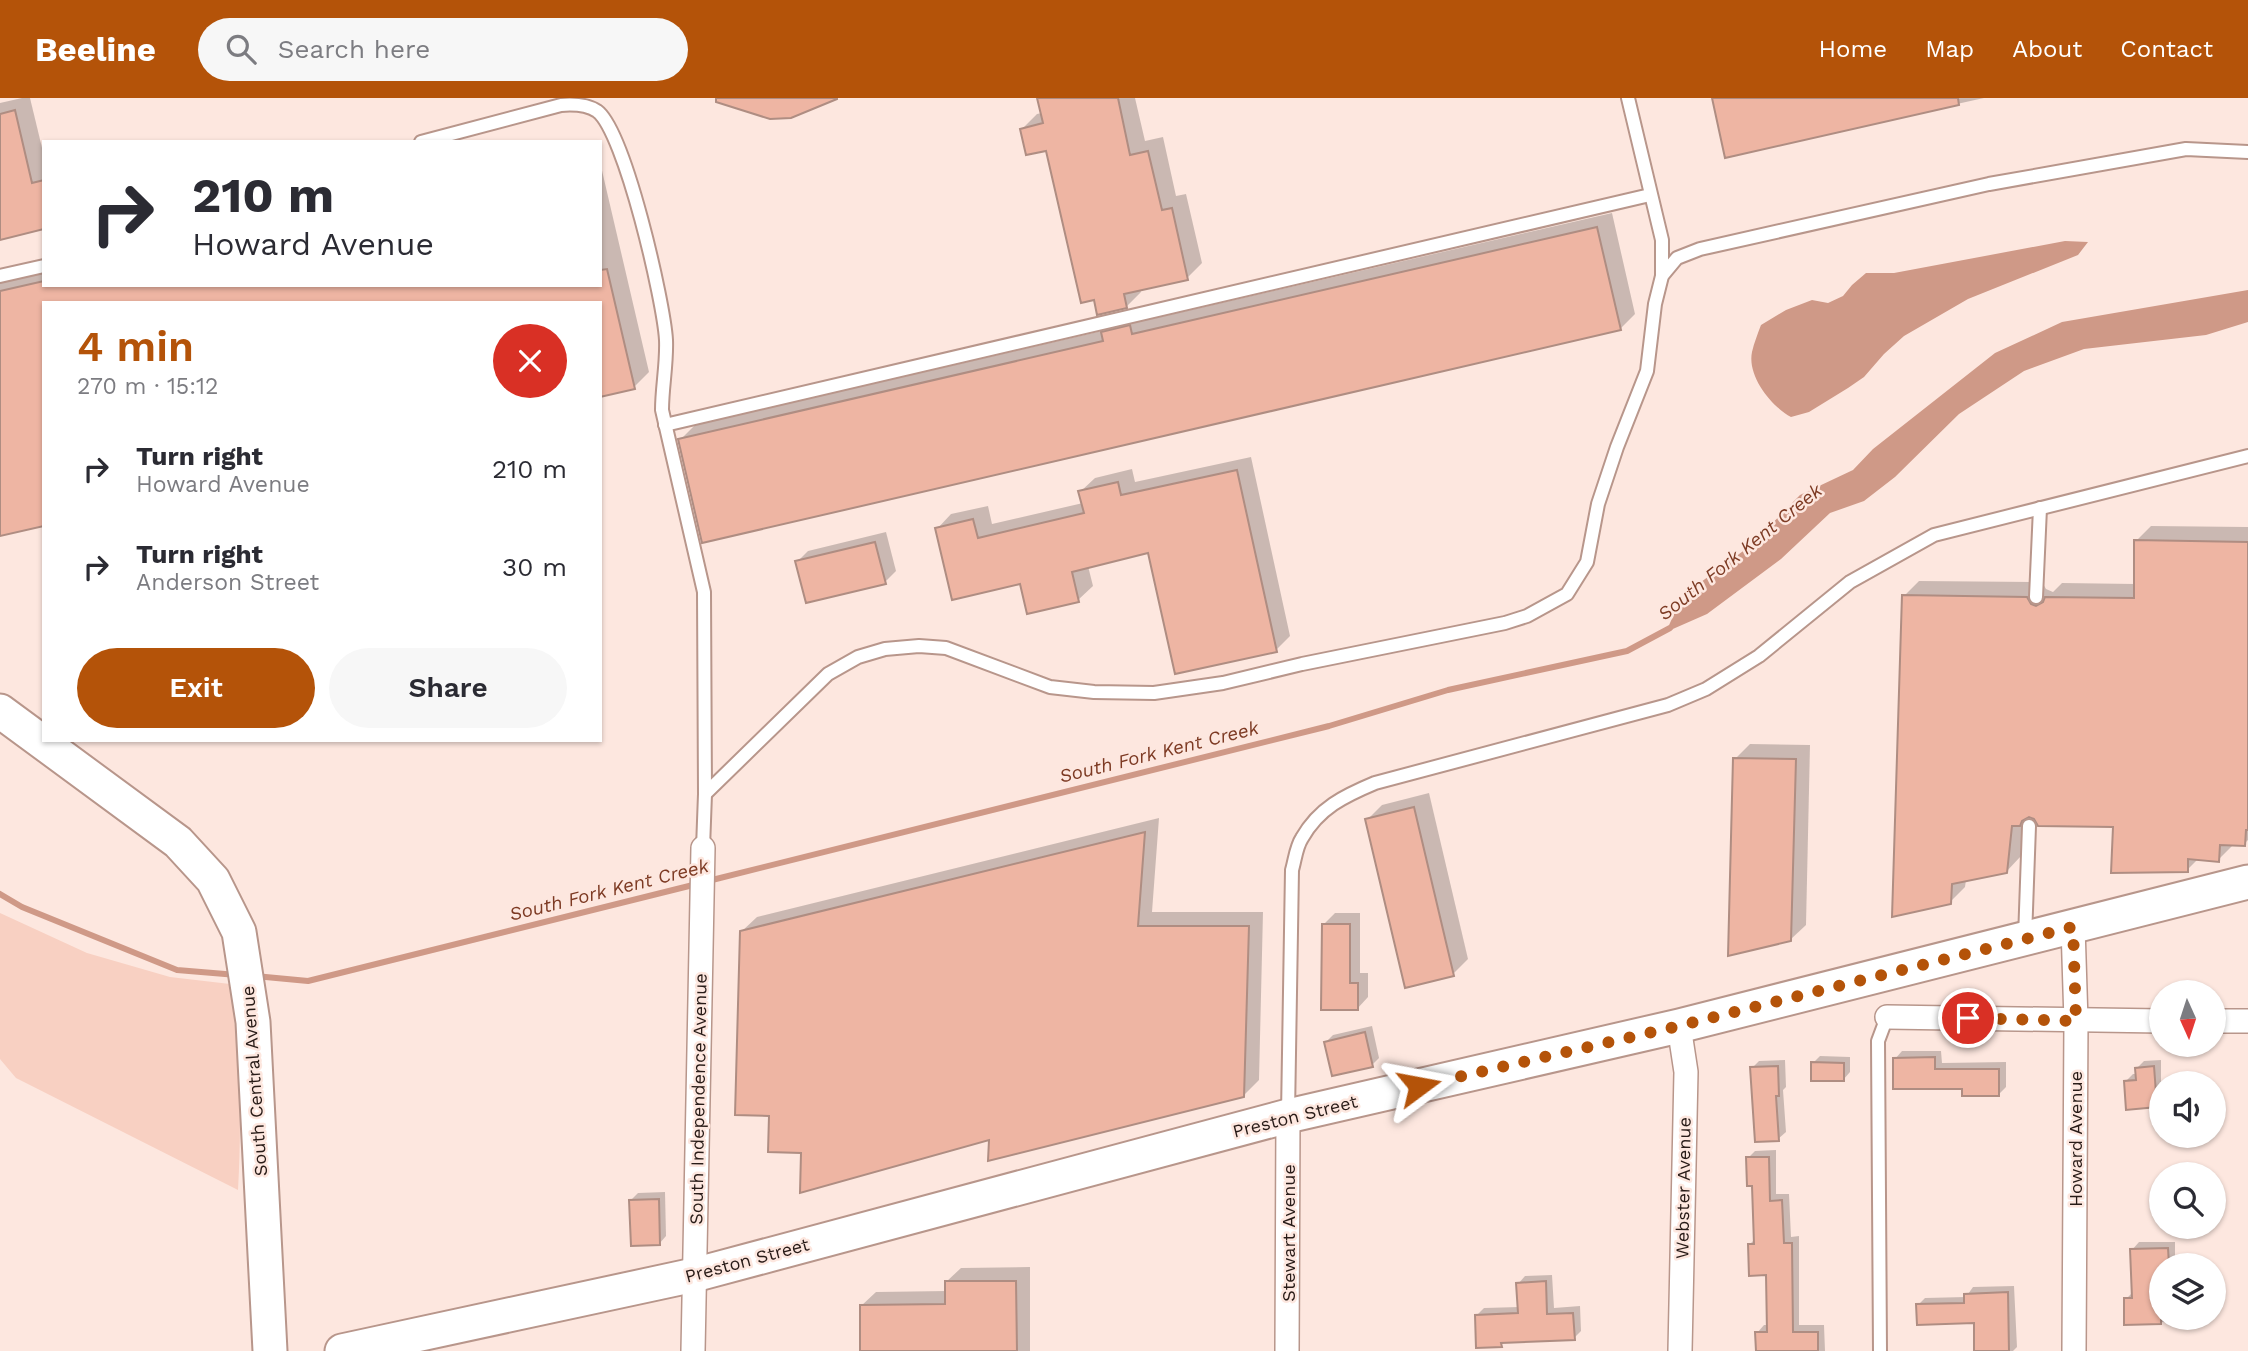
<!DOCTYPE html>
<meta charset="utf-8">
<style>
:root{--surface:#fff;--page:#f7f7f7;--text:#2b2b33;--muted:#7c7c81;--accent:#b45309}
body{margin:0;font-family:"Work Sans",sans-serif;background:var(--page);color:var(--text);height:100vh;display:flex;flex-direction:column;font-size:26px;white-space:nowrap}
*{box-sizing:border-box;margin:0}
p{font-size:23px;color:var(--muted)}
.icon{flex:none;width:38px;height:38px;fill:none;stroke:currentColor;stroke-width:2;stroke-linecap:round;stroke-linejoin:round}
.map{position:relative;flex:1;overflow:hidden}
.details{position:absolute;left:42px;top:203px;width:560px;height:441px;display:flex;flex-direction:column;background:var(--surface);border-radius:0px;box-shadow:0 2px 5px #0004}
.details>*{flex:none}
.guide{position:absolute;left:42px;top:42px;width:560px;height:147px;border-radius:0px;box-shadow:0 2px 5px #0004;background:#fff;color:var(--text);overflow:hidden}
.needle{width:46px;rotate:177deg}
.fabs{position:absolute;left:2149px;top:882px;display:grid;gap:14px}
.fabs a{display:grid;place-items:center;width:77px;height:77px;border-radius:50%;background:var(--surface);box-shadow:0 2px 5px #0004;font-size:35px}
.pin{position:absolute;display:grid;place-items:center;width:60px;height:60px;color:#fff;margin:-30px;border:4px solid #fff;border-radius:50%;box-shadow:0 2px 7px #0007}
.me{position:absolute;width:77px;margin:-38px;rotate:77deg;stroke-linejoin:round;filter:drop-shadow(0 0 5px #0008)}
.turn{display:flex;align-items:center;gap:24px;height:147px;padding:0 35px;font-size:32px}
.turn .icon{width:91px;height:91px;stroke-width:2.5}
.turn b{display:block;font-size:49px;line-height:60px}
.round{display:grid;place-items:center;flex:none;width:74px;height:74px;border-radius:37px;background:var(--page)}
.summary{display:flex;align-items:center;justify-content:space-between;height:119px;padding:0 35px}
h1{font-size:42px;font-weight:600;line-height:52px;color:var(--accent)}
.action{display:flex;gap:14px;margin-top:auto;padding:14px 35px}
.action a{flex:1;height:80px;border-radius:42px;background:var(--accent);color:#fff;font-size:28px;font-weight:600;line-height:80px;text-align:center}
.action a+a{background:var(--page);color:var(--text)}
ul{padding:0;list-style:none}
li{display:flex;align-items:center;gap:21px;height:98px;padding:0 35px}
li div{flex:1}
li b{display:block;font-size:26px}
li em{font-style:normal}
header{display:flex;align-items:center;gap:42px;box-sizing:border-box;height:98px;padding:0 35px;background:var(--accent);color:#fff}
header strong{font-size:33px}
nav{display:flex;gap:38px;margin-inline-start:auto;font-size:24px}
.search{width:490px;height:63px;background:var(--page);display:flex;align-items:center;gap:18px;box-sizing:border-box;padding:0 24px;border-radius:38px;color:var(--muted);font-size:26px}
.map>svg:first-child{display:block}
.green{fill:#f8d0c2}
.water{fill:#cf9987}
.shadow{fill:#0003}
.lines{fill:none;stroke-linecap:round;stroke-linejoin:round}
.stream{stroke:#cf9987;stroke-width:6}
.building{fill:#eeb5a3;stroke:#af8d82;stroke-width:2}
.lane-casing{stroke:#b8968b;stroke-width:16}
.street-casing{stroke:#b8968b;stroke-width:26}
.secondary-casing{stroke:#b8968b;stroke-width:37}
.lane{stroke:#fff;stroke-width:12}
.street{stroke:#fff;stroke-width:23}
.secondary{stroke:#fff;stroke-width:33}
.route{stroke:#b45309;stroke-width:12;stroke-dasharray:0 21.6}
.labels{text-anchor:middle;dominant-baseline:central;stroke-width:5;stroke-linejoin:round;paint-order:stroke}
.street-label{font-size:18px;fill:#281b17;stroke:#fde7df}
.water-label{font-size:19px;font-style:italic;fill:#7d3a23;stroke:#fde7df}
</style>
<header>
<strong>Beeline</strong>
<div class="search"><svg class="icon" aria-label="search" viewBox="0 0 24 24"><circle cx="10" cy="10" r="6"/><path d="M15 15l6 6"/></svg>Search here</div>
<nav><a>Home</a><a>Map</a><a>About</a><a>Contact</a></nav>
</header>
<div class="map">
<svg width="2248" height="1253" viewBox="0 0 2248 1253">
<rect width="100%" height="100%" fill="#fde7df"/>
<path class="green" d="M0,815l87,40 83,24 60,7c10,72 12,134 8,206l-222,-112 -16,-19z"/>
<g class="water">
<path d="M2065,143l23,1 -10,13 -110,44 -64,37 -20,18 -20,23 -16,11 -39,24 -18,5c-20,-11 -44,-41 -39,-65 2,-9 6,-19 9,-27l25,-15 26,-10 16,3 15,-7 9,-11 14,-12h28z"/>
<polygon points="2248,192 2248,224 2206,237 2084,251 2024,273 1959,316 1895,379 1864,403 1830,415 1781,461 1707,516 1666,534 1682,498 1750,448 1800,397 1853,372 1873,351 1995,255 2062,224"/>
</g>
<g class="shadow">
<polygon points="22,0 30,0 44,58 44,129 0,140 0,5"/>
<polygon points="1039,0 1135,0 1145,43 1163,39 1176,98 1186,96 1202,165 1187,180 1140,191 1141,194 1126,209 1048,51 1022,31 1037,16 1042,15"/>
<polygon points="1714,0 1984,0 1726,57"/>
<polygon points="600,64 649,274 634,289 600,205 44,205 0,437 0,182 44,172 44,187 600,187"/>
<polygon points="1612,115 1635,216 1620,231 680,342 695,327 1106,232 1118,220 1145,213 1147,222"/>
<polygon points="1251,359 1290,538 1276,552 1150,453 1088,468 1093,488 1078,502 1021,484 937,431 951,416 988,408 992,426 1083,405 1080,394 1095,380 1132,371 1135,384"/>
<polygon points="2151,428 2248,429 2248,742 2244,746 2233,747 2218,762 2198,761 2187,772 2115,727 2027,718 2021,758 2006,774 1966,782 1965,789 1950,804 1904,498 1919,483 2042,484 2046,491 2053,494 2062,485 2136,486 2136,443"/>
<polygon points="886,434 896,473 885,484 797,464 808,453"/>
<polygon points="1750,646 1810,647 1806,827 1790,842 1735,661"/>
<polygon points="1429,695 1468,861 1453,876 1367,722 1382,707"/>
<polygon points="1159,720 1152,814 1263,814 1259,982 1244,997 991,1040 803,1054 771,1016 741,834 757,819"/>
<polygon points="1335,815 1360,815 1360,875 1368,875 1368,899 1357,911 1324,826"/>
<polygon points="1372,928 1379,960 1372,967 1326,944 1333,937"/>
<polygon points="1902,953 1941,953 1942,965 2006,964 2006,989 1999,996 1964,989 1895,961"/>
<polygon points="1820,958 1850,959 1850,974 1843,982 1813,965"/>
<polygon points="1785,962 1786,989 1783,992 1786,1034 1778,1041 1752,970 1759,963"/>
<polygon points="2161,962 2161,1003 2156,1008 2126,983 2133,976 2137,976 2137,970 2144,963"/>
<polygon points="1776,1052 1776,1096 1789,1096 1791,1139 1799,1138 1799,1227 1824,1227 1825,1253 1757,1253 1757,1235 1764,1227 1769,1227 1768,1176 1750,1146 1755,1141 1753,1086 1748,1060 1755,1053"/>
<polygon points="665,1094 666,1138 659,1146 631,1102 638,1095"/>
<polygon points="2139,1144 2175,1144 2175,1167 2161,1167 2161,1220 2172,1220 2167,1224 2126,1225 2126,1201 2133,1194 2132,1152"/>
<polygon points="1030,1169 1030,1253 862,1253 861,1208 876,1194 947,1193 946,1184 961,1170"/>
<polygon points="1552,1177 1554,1210 1580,1208 1581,1233 1574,1240 1504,1244 1501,1247 1476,1218 1484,1210 1519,1209 1518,1186 1525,1178"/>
<polygon points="2014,1188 2017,1249 2013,1253 1976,1253 1976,1223 1918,1207 1925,1200 1966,1199 1973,1189"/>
</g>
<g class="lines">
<g class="stream">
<polyline points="708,783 1329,628 1448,592 1627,553 1670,530"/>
<polyline points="0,796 22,809 177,872 237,877"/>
<polyline points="255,878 308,883 697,786"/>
</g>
</g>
<g class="building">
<polygon points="716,0 837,0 837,1 791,20 770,21 716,4"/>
<polygon points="1037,0 1118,0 1130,57 1148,53 1162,112 1172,110 1188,182 1124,196 1127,210 1097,217 1094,202 1081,205 1046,53 1026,57 1020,31 1043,25"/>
<polygon points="1712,0 1958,0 1959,7 1725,60"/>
<polygon points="15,12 32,85 44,82 44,131 0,142 0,16"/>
<polygon points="1597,129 1621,232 702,445 678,341 1103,243 1101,234 1130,227 1132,236"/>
<polygon points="607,171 635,291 600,299 600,205 44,205 44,428 0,438 0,193 44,183 44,187 600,187 600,172"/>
<polygon points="1237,372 1277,554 1175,576 1148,455 1072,474 1079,504 1027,516 1020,486 952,502 935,430 973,421 978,440 1084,415 1078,393 1118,384 1121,397"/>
<polygon points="2134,442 2248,444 2248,732 2246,732 2245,748 2220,747 2219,764 2188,761 2188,774 2111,775 2113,729 2038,728 2034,721 2029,719 2022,723 2020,728 2012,728 2007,775 1952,786 1951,806 1892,819 1902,497 2027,499 2031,506 2036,508 2043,504 2045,499 2134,500"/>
<polygon points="875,444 886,486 806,505 795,463"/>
<polygon points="1733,660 1796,661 1791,843 1728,858"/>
<polygon points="1414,709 1454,878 1405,890 1365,721"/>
<polygon points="1145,734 1138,828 1249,828 1244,999 988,1063 989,1042 800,1095 801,1055 768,1054 769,1018 735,1017 740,833"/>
<polygon points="1322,826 1350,826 1350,885 1358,885 1358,912 1321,912"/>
<polygon points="1365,934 1373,969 1332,978 1324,944"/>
<polygon points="1935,959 1935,971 1999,971 1999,998 1962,998 1962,991 1893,991 1893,960"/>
<polygon points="1811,964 1844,965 1844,983 1811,983"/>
<polygon points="1778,968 1779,998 1776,998 1779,1043 1755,1044 1750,969"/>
<polygon points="2154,968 2157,1009 2126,1012 2124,983 2136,982 2135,970"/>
<polygon points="1746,1059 1769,1059 1770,1103 1782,1102 1784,1145 1792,1145 1793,1234 1818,1234 1818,1253 1756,1253 1755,1234 1767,1234 1766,1177 1749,1178 1748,1146 1754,1146 1752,1088 1747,1088"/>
<polygon points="659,1101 660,1147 631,1148 629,1102"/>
<polygon points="2168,1150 2169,1167 2161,1167 2161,1226 2124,1227 2124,1200 2132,1200 2130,1151"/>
<polygon points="945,1183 1016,1183 1017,1253 860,1253 860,1207 945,1206"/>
<polygon points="1546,1183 1547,1216 1573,1215 1575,1242 1501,1245 1502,1249 1476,1250 1475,1217 1518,1215 1516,1185"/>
<polygon points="2008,1194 2009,1253 1974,1253 1974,1225 1917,1227 1916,1206 1964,1205 1964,1196"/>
</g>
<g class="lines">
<defs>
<g id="lane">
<polyline points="1628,0 1662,142 1662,178"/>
<path d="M421,44l140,-37c12,-1 25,-1 36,6 28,20 67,192 69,229 1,24 -4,47 -4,70l42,182 1,202 -2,54"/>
<polyline points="0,178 44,168"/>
<polyline points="665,327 1650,97"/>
<polyline points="2036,499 2040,410"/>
<polyline points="705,696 828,576 858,559 885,551 919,548 946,550 1050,589 1094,594 1154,595 1223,585 1302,566 1505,525 1527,518 1567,496 1587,464 1598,406 1617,349 1647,273 1655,206 1662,178 1677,160 1700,151 1989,86 2186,51 2248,54"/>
<polyline points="2025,840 2029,728"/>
<path d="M1288,1016l4,-244c3,-10 4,-23 10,-32 17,-30 42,-42 73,-55l293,-78 38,-16 53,-33 91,-74 84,-47 314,-79"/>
<polyline points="1880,1253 1878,943 1887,919"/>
</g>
<g id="street">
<polyline points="2073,829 2076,923 2074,1253"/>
<polyline points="1887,919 2161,923"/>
<polyline points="2214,923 2248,923"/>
<polyline points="1679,928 1686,974 1680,1253"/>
<polyline points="693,1253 703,750"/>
<polyline points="1287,1253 1288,1018"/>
</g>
<g id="secondary">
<polyline points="0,613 178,744 213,782 239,834 253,924 270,1253"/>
<polyline points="342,1253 694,1177 1288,1018 1679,928 2248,784"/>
</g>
</defs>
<use href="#lane" class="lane-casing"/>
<use href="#street" class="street-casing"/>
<use href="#secondary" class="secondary-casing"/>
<use href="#lane" class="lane"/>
<use href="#street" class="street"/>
<use href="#secondary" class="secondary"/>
</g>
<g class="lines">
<polyline class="route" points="1419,988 1679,928 2073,829 2076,923 1968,920"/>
</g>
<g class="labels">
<g class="street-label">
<text transform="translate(254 983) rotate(-94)">South Central Avenue</text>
<text transform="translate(698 1001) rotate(-89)">South Independence Avenue</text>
<text transform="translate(1295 1018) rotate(-14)">Preston Street</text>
<text transform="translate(2075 1041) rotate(-90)">Howard Avenue</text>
<text transform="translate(1683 1090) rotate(-89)">Webster Avenue</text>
<text transform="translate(1288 1135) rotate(-90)">Stewart Avenue</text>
<text transform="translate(747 1162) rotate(-15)">Preston Street</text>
</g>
<g class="water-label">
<text transform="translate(1740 454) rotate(-39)">South Fork Kent Creek</text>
<text transform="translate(1159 654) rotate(-14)">South Fork Kent Creek</text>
<text transform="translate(609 792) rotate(-14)">South Fork Kent Creek</text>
</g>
</g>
</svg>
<div class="fabs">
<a><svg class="needle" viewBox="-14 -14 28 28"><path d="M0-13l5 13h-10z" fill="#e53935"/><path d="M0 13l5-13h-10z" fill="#7c7c81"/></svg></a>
<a><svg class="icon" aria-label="sound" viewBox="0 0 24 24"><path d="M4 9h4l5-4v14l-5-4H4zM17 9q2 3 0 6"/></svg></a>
<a><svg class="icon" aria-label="search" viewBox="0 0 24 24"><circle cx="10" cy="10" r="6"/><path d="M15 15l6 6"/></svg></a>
<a><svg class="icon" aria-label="layers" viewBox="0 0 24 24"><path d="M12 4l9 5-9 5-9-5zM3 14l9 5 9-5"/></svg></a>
</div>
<div class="pin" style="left:1968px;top:920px;background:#d93025"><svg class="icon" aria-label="arrive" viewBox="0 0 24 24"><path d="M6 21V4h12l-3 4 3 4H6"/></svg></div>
<svg class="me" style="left:1419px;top:988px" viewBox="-20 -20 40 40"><path d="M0-17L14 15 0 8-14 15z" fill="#b45309" stroke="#fff" stroke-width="4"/></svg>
<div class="guide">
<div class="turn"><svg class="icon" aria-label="right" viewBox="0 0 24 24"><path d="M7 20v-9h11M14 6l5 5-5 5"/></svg><div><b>210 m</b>Howard Avenue</div></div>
</div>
<section class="details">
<div class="summary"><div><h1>4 min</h1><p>270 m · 15:12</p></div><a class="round" style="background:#d93025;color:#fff"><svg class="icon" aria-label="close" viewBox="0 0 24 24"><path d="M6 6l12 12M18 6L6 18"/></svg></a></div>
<ul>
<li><svg class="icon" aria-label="right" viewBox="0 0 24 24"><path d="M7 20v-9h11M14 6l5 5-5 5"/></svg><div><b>Turn right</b><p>Howard Avenue</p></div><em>210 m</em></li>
<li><svg class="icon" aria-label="right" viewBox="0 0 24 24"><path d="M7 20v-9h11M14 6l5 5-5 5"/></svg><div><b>Turn right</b><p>Anderson Street</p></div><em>30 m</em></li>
</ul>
<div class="action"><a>Exit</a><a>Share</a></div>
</section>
</div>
